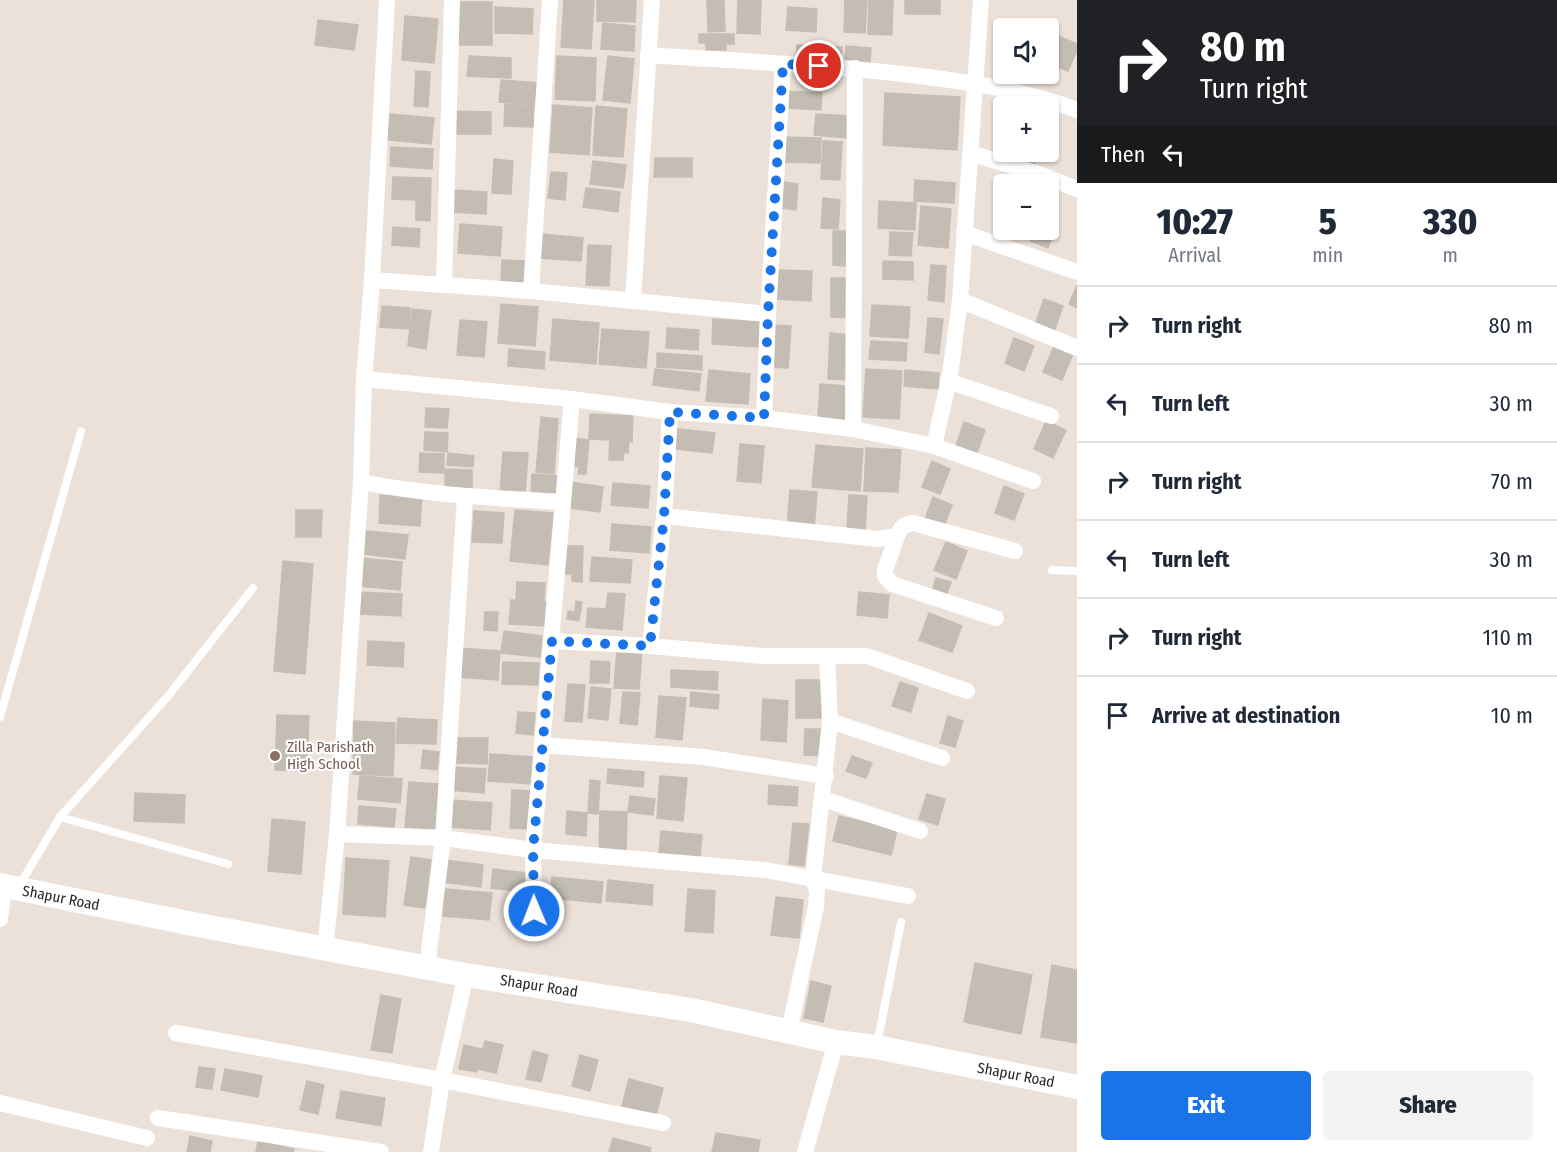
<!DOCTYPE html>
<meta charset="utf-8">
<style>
:root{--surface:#fff;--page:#f2f2f3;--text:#1f2937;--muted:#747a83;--line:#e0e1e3;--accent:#1a73e8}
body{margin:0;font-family:"Fira Sans Condensed",sans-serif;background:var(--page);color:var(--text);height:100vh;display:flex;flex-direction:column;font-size:22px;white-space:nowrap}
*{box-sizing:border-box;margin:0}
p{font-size:20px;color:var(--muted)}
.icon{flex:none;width:33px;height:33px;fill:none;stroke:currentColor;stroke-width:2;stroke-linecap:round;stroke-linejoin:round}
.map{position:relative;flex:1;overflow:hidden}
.side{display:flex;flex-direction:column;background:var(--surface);width:480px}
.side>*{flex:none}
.banner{background:#202124;color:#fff;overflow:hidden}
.buttons{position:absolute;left:993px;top:18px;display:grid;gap:12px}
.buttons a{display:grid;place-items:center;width:66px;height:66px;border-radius:6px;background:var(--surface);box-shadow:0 2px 4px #0004;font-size:30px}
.pin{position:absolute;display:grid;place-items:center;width:51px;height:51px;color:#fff;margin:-26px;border:3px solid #fff;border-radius:50%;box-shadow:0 2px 6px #0007}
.me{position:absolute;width:66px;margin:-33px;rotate:359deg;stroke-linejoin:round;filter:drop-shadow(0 0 4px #0008)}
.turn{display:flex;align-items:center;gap:21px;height:126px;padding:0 24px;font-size:27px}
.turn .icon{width:78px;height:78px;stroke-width:2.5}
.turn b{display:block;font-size:42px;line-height:51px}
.then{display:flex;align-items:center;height:57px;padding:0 24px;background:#0003;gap:12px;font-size:22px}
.eta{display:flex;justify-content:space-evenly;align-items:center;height:102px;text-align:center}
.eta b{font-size:36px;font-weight:800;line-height:42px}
.cta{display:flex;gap:12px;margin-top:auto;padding:12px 24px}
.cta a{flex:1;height:69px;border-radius:6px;background:var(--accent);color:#fff;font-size:24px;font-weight:800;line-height:69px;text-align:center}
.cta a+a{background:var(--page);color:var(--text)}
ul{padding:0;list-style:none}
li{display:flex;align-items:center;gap:18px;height:78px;padding:0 24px;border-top:2px solid var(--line)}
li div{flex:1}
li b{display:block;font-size:22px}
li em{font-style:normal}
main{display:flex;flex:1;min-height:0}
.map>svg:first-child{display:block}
.building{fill:#c3bdb4;stroke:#c7bdb2;stroke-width:1.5}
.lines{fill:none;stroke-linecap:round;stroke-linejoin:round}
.lane{stroke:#fff;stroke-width:8}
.street{stroke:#fff;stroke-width:16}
.secondary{stroke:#fff;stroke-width:24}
.route{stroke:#1a73e8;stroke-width:10;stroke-dasharray:0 18}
.education-dot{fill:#8d6e63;stroke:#fff;stroke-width:2}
.labels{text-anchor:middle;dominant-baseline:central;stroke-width:4.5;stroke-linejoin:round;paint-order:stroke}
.education-label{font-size:15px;fill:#785e54;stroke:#fff;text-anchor:start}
.street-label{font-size:15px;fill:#282828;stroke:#fff}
</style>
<main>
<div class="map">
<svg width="1077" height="1152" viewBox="0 0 1077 1152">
<rect width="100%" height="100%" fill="#ece1d8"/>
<g class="building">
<polygon points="564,0 594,0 591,49 561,47"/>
<polygon points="597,0 636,0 635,22 597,21"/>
<polygon points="707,0 724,0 725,31 708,32"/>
<polygon points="738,0 761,0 760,34 737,33"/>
<polygon points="845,0 867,0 865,33 844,32"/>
<polygon points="869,0 893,0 892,35 868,34"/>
<rect x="905" y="0" width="35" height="14"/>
<rect x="458" y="2" width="34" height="43"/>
<polygon points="495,7 533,9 532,34 495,33"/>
<polygon points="788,7 817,9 816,32 786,30"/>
<polygon points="405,16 438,19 434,63 402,60"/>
<polygon points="318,20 358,25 354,50 315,45"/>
<polygon points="603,23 635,26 634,51 601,49"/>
<polygon points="699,34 734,34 734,44 726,44 726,50 706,50 706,43 699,43"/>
<polygon points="1056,35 1077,44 1077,50 1068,71 1048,63 1048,55"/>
<polygon points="797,45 842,47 841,65 796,64"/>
<polygon points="846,46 871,48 870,62 845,59"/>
<polygon points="469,56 511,58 511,78 467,76"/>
<polygon points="557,56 596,58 595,101 555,99"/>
<polygon points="608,56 634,59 630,103 603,100"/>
<polygon points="416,71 430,72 428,107 414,106"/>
<polygon points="501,80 539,83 538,105 499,102"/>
<polygon points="786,91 822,93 821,110 785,108"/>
<polygon points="885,93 960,97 957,150 883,145"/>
<polygon points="505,104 534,106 533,127 504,126"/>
<polygon points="553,105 592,108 589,155 550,152"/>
<polygon points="596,106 627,109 623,157 593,155"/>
<polygon points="453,111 491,112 491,134 452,134"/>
<polygon points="390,114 434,118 431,144 388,140"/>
<polygon points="816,114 850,116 848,138 814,135"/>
<polygon points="784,137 821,138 820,163 784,162"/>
<polygon points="823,141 842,142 840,180 821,179"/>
<polygon points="391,147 433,149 432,169 390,166"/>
<polygon points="1018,152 1040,152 1033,167 1015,160"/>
<polygon points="655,158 692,158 692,177 654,177"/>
<polygon points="494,159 513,161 511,194 492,193"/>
<polygon points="593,161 626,165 623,188 590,184"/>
<polygon points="551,172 567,173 565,200 548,198"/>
<polygon points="1012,176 1029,184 1009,184"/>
<polygon points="393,177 431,178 430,221 416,220 416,200 392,199"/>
<polygon points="915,180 955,183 954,203 914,201"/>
<polygon points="784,182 798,184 796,210 781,208"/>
<polygon points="586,188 620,192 618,212 583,207"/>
<polygon points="452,190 487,192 486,214 451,212"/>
<polygon points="823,198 840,200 838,229 821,228"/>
<polygon points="879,201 916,203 915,230 878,228"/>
<polygon points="921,206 951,209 948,248 918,245"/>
<polygon points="1048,218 1058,222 1048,248 1031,241 1036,230 1048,230"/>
<polygon points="460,224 502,227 500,256 458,253"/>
<polygon points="393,227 420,229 419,247 392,245"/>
<polygon points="833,231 847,231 846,266 833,265"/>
<polygon points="890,232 913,233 911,256 889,255"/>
<polygon points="542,234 583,238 581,261 540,258"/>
<polygon points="588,245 611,246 609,286 586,285"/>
<polygon points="502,260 527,261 526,286 501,285"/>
<polygon points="883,261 913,262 913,280 883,279"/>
<polygon points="931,265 946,266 944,302 928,300"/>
<polygon points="774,270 812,271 811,301 773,299"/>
<polygon points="831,278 852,278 851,318 831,317"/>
<polygon points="1077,285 1077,308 1069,304"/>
<polygon points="1044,299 1063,306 1054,332 1035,325"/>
<polygon points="501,304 538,307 535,346 498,343"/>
<polygon points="872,305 910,307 908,338 870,336"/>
<polygon points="382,306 410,308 409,329 380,327"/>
<polygon points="412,309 431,311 426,349 408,346"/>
<polygon points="928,318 943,319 939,354 925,352"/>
<polygon points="553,319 599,323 596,364 550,360"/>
<polygon points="713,319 759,322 758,347 712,344"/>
<polygon points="460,320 487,322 484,357 457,355"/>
<polygon points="772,325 791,326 788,368 770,367"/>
<polygon points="667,328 699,330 698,350 666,348"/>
<polygon points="602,329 649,332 646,368 599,364"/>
<polygon points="830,333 852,335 850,380 828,379"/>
<polygon points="1014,338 1034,346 1024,371 1005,363"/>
<polygon points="871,341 907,343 906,361 869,359"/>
<polygon points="1054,346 1073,354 1062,380 1043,372"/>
<polygon points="509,349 545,352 544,369 508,366"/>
<polygon points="657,353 702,356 702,370 657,367"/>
<polygon points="655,369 701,374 699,391 653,385"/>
<polygon points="866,369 902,371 899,419 863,417"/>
<polygon points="709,370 750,374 748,404 706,401"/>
<polygon points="905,370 939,373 938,389 904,386"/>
<polygon points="820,384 847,386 845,420 818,417"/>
<polygon points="426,408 449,409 447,428 425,427"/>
<polygon points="590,414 633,416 632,442 629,441 628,453 624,452 623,460 609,460 610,440 589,439"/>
<polygon points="541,417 558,419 554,474 536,472"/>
<polygon points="1046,421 1066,430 1053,458 1034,449"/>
<polygon points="964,422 985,430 976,456 955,449"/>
<polygon points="678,429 715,433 712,453 675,449"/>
<polygon points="425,432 448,433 447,452 424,450"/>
<polygon points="574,438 589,440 586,474 578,474 579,467 572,466"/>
<polygon points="740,444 764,446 761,483 737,481"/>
<polygon points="816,445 863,449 860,491 812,487"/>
<polygon points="866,448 901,450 898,492 864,491"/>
<polygon points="503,452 528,453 525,494 500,493"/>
<polygon points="420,453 444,454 444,473 419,472"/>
<polygon points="448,453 474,456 473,467 447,465"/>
<polygon points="932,461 950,469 940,494 922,487"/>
<polygon points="445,469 472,470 472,488 445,487"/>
<polygon points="532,474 560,476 559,498 531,496"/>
<polygon points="571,482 603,487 600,512 568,508"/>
<polygon points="613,483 650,486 648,508 611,505"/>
<polygon points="1004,486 1024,494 1014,520 995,513"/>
<polygon points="790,490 817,492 814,529 787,527"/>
<polygon points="380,495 422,497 420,526 379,523"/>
<polygon points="849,495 867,496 865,529 847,527"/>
<polygon points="933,497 952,505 944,527 925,519"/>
<polygon points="296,510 322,510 321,537 296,537"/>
<polygon points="515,510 553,513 548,565 510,561"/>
<polygon points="474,511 504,513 502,543 472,542"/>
<polygon points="612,524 651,527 649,553 610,550"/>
<polygon points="366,531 408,535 405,559 364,554"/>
<polygon points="946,542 967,551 956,579 934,570"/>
<polygon points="565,546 583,546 582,582 572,581 572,574 565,574"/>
<polygon points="592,557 632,560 630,583 590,581"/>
<polygon points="359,558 402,562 400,590 357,586"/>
<polygon points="283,561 313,564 305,674 274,671"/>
<polygon points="936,578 951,582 945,599 931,595"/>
<polygon points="517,582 545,583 544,602 516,600"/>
<polygon points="359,592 402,594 401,616 358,614"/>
<polygon points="859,592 889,595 887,618 857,615"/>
<polygon points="608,593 625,594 622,630 586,627 588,608 606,609"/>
<polygon points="511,600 547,602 546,626 509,624"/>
<polygon points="576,601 582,602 579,621 567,619 568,611 575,612"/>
<polygon points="485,612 498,612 497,631 484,630"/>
<polygon points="929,613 962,626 952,652 919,640"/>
<polygon points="504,631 542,636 540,657 501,653"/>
<polygon points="368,641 404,643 403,667 367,665"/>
<polygon points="458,648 500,651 498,680 456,677"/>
<polygon points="617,648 642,650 639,689 614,688"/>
<polygon points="591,661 610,662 609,683 590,683"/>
<polygon points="503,662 539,663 538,685 502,684"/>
<polygon points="671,670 718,672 717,690 671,687"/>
<polygon points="796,680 822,680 821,718 796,718"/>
<polygon points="900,682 918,688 911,712 892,706"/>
<polygon points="568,684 585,685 582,722 565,721"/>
<polygon points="591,687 611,689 608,720 588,718"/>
<polygon points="623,692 640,693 637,725 620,723"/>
<polygon points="691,692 719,695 718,709 690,706"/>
<polygon points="659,696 686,698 682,740 656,737"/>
<polygon points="763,699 788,701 786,742 761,740"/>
<polygon points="518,712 535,713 533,735 516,733"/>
<polygon points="277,715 309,716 307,771 275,770"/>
<polygon points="948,716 963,721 955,747 940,743"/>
<polygon points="398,718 437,720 436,744 396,743"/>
<polygon points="354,721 395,723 393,776 353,774"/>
<polygon points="805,729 824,729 822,756 804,755"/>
<polygon points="457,738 488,738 487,764 457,763"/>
<polygon points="423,750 439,752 437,770 421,768"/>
<polygon points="490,754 534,757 532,784 488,781"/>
<polygon points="852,756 872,763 866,778 846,771"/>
<polygon points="451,767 486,769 484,793 449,790"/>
<polygon points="608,769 644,772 643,787 607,783"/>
<polygon points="360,776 402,779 400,803 358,799"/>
<polygon points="660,776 687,778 683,821 657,818"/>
<polygon points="590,780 600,781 598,814 588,813"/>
<polygon points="409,782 440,784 436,829 405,827"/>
<polygon points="769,785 798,787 797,806 768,804"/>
<polygon points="512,790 531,791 528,829 510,828"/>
<polygon points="135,793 185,795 184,823 134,821"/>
<polygon points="927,794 945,799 938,825 919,819"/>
<polygon points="630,796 655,799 653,815 628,812"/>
<polygon points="452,800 492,803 490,830 450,827"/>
<polygon points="359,806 396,809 394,827 358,824"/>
<polygon points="567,811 587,813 586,836 566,834"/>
<polygon points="600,811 627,812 626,853 599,852"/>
<polygon points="839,816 897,830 891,855 833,841"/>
<polygon points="272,819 305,822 301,874 268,871"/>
<polygon points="793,823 809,824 804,866 789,864"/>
<polygon points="661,831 702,835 700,857 659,853"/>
<polygon points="411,857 431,860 425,908 404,905"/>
<polygon points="346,858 389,861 385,917 343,914"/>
<polygon points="445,860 483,865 481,887 443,882"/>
<polygon points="493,869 528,873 526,892 491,888"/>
<polygon points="552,877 603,882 601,903 550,898"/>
<polygon points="608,880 653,885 652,905 606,901"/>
<polygon points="445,889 492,893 489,920 443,916"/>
<polygon points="688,889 715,891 713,933 685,931"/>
<polygon points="776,897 803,900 799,938 771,935"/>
<polygon points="975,963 1032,975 1021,1034 964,1022"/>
<polygon points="1052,965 1077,970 1077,1043 1041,1037"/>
<polygon points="811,981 831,986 823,1022 804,1018"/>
<polygon points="381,995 401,999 392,1053 371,1050"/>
<polygon points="485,1041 503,1045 496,1073 478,1069"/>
<polygon points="464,1045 482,1049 477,1072 459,1069"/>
<polygon points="533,1051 548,1055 541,1082 526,1079"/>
<polygon points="580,1055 598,1060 590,1091 572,1086"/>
<polygon points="199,1067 215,1069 212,1089 196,1087"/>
<polygon points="225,1069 262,1076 258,1097 221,1090"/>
<polygon points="629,1079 663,1088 656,1115 622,1106"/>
<polygon points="307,1081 324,1085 318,1114 300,1110"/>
<polygon points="341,1091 385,1098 381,1126 336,1118"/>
<polygon points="716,1133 760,1140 758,1152 712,1152"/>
<polygon points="190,1136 212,1141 210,1152 187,1152"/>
<polygon points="613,1138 651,1148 650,1152 609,1152"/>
<polygon points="258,1141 294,1149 293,1152 256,1152"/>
</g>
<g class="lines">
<g class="lane">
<polyline points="1052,570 1077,571"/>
<polyline points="0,717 81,431"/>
<polyline points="60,817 169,695 253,588"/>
<polyline points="19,886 60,817 228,864"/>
<polyline points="877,1045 901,922"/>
</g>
<g class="street">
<path d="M648,55c85,6 170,9 255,19 60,7 117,15 174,36"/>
<polyline points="970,153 1036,173 1077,189"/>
<polyline points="964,233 1077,272"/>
<polyline points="372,280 531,291 768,314"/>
<polyline points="444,285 452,0"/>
<polyline points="531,291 550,0"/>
<polyline points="633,300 652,0"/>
<polyline points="960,300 1077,348"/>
<polyline points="364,379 572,399 670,412 764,418 853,429 934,446 1033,481"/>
<polyline points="948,381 1051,416"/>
<polyline points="764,418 768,314 783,64"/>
<polyline points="853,429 855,68"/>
<polyline points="934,446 950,375 960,300 981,0"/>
<path d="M361,482c66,13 133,16 201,20"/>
<path d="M664,516l214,23 19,-3c4,-8 6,-12 16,-13l102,28"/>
<polyline points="897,536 885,570 885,576 892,584 996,618"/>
<polyline points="552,641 650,646 762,656 867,656 967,691"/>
<polyline points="650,646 664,516 670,412"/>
<polyline points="830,721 942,758"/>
<polyline points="542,745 703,757 826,776"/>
<polyline points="823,799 920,831"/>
<polyline points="337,834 443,838 533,850 765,870 908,896"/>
<polyline points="534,911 533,850 572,399"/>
<polyline points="0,919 4,886"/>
<polyline points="325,950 337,834 361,482 364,379 372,280 387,0"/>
<polyline points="427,968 443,838 465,497"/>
<polyline points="789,1031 816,907 817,891 813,879 830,721 827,657"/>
<polyline points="176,1033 442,1080 663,1123"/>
<polyline points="0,1103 147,1138"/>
<polyline points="158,1118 381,1152"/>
<polyline points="431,1152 442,1080 466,975"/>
<polyline points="805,1152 836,1042"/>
</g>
<polyline class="secondary" points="0,885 193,924 466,975 691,1010 836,1042 876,1047 1077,1087"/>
</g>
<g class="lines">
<polyline class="route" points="534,911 533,850 552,641 650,646 664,516 670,412 764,418 768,314 783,64 819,66"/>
</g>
<circle class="education-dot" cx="275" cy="756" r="6"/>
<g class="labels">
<g class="education-label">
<text x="287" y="747">Zilla Parishath<tspan x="287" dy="17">High School</tspan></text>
</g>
<g class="street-label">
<text transform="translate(61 898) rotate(11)">Shapur Road</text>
<text transform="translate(539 986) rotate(9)">Shapur Road</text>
<text transform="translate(1016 1075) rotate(11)">Shapur Road</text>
</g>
</g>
</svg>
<div class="buttons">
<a><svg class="icon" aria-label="sound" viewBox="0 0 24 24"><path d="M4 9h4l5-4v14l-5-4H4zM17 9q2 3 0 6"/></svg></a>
<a>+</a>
<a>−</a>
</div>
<div class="pin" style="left:819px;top:66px;background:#d93025"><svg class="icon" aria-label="arrive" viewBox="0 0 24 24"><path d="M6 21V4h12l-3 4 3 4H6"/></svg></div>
<svg class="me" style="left:534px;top:911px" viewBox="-20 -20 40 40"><circle r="17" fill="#1a73e8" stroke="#fff" stroke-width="3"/><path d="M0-11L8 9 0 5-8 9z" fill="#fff"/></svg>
</div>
<section class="side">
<div class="banner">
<div class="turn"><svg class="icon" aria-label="right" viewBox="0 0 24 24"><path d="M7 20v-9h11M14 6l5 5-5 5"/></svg><div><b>80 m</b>Turn right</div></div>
<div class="then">Then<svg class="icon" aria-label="left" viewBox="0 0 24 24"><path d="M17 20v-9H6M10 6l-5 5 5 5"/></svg></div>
</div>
<div class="eta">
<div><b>10:27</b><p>Arrival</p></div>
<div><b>5</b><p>min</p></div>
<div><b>330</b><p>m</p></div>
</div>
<ul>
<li><svg class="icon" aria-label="right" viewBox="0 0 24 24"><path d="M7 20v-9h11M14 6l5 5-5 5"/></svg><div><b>Turn right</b></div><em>80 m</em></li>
<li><svg class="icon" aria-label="left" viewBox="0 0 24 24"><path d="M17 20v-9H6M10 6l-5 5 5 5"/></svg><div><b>Turn left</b></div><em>30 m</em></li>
<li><svg class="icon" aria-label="right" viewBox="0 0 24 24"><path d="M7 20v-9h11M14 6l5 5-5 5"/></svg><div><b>Turn right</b></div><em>70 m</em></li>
<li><svg class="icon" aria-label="left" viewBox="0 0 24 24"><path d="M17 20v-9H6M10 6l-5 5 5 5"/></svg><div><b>Turn left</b></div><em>30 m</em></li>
<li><svg class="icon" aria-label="right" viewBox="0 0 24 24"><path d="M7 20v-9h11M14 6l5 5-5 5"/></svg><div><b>Turn right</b></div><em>110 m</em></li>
<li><svg class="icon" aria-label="arrive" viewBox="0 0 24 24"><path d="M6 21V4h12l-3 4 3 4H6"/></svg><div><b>Arrive at destination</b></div><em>10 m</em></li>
</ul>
<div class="cta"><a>Exit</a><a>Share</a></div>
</section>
</main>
